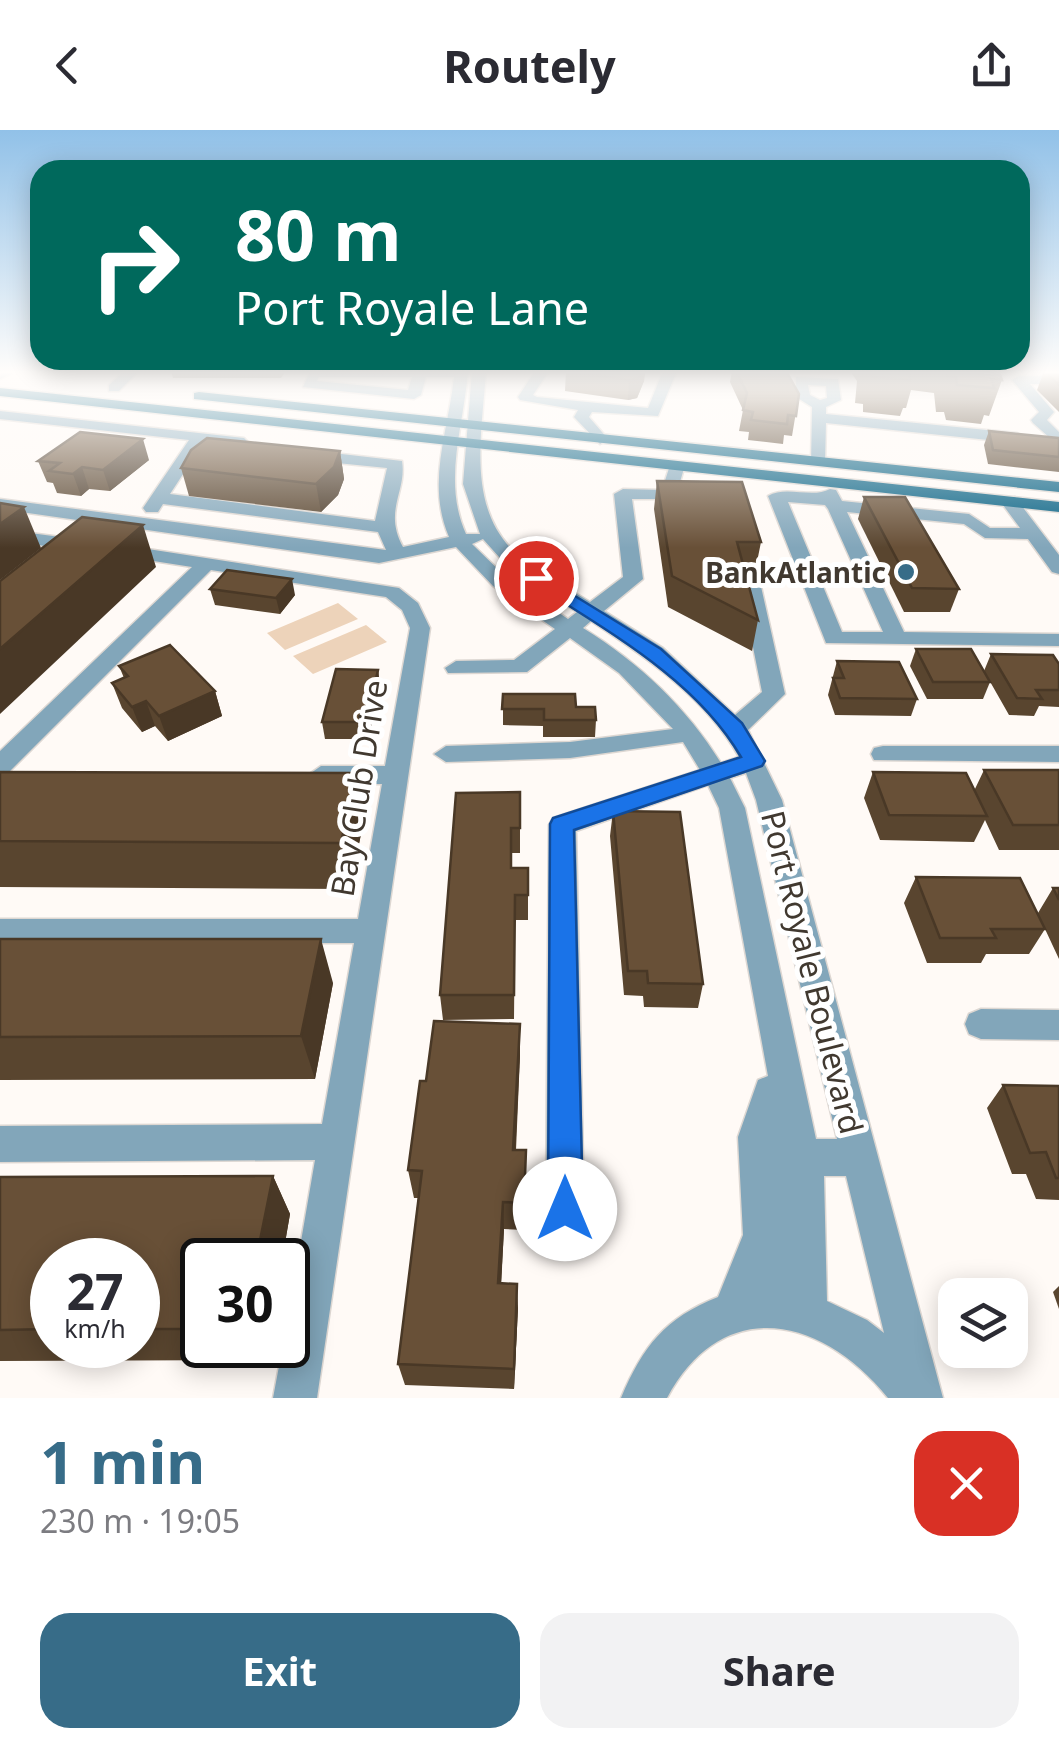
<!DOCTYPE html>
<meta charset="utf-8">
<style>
:root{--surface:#fff;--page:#f2f2f3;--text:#2b2b33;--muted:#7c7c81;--accent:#376c88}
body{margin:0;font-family:"Noto Sans",sans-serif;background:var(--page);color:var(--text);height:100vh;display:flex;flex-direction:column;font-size:38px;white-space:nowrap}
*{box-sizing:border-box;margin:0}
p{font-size:32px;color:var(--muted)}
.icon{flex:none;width:55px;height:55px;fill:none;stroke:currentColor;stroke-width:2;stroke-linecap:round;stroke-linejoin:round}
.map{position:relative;height:1268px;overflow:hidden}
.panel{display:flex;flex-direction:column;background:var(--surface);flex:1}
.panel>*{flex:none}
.banner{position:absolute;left:30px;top:30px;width:1000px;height:210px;border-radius:30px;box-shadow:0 5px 25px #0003;background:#00695c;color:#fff;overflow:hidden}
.tools{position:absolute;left:938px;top:1148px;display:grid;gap:20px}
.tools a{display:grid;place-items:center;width:90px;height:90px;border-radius:20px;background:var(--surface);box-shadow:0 5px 25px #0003;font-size:50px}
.speed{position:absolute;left:30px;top:1108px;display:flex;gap:20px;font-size:50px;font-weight:700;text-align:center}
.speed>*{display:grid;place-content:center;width:130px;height:130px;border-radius:50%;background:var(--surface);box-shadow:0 5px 25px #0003;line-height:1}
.speed small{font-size:25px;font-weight:400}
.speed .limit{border:5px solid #111;border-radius:15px;background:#fff;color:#111}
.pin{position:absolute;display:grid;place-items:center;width:85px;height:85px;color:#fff;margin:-42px;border:5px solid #fff;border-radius:50%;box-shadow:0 2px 10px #0007}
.me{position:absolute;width:110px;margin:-55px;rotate:0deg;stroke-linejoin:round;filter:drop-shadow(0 0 8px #0008)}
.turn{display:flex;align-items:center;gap:35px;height:210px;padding:0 40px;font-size:45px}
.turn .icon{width:130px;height:130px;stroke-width:2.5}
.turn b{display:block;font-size:70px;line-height:85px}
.round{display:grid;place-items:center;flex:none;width:105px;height:105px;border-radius:30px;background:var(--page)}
.summary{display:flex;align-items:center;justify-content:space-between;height:170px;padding:0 40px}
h1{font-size:60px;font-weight:700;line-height:75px;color:var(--accent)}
.primary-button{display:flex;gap:20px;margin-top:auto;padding:20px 40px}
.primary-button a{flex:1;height:115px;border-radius:30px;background:var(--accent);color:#fff;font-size:40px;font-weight:700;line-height:115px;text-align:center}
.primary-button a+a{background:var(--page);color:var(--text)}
header{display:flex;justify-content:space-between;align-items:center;height:130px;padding:0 40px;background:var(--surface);font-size:45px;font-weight:700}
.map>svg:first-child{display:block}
.green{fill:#edd3ba}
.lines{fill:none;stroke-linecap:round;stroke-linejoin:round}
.minor-casing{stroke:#ddd7d2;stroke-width:3}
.major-casing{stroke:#ddd7d2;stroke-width:3}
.minor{fill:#82a6ba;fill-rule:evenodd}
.major{fill:#025e81;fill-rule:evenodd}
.wall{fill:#59452f;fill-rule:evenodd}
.shaded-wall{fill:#493826}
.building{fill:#685037;stroke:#493826;stroke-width:2.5}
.route{fill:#1a73e8;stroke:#114b97;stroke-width:2.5}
.poi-dot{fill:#376c88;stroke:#fff;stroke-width:4}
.labels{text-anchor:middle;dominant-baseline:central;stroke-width:10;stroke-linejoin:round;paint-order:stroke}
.far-poi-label{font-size:28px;font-weight:bold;fill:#413930;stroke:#fff;text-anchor:end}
.street-label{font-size:32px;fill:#413930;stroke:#fff}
</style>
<header><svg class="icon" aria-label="back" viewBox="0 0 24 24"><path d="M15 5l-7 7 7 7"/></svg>Routely<svg class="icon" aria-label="share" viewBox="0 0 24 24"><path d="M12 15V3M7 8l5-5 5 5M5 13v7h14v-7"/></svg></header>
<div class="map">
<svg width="1059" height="1268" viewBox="0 0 1059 1268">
<rect width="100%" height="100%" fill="#fffaf6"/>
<g class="green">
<polygon points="338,473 358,489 285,520 267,503"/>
<polygon points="366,495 387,512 313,544 293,526"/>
</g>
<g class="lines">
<defs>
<g id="minor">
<polygon points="18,241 0,249 2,241"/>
<polygon points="124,241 139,241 119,261 109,261 109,255"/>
<path d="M310,241h158c-4,55 -26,110 -2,163h14l-17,-50 9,-113h14c-4,65 -22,144 38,189 20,16 44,28 66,42l33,-25 -9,-83 9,-5 39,1 9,-28h12l2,3 -10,34h-43l11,80 -39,32 59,37 72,67 27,-23 -22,-110 10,-6 10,6 25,112 -37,36 34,70 161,598h-55c-66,-82 -165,-104 -221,0h-46c22,-52 44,-80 97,-101l25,-62 -5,-98 20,-57 10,-4 -49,-268 -11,-23 -132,46 8,378 -6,13 -13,6 -13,-6 -6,-13 3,-384 4,-7 147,-48 -17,-28 -113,16 -124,4 -12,-8 12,-8 124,-4 103,-13 -54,-56 -49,-35 -43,34 -79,1 -3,-5 11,-7 58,-1 41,-31 -62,-43 -37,-39 -77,16 -379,-54v-10l386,51 -8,-18 -215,-28 -5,8h-12l-3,-4 46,-68 -189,-21v-8l244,27 3,3 -8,5 -35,-4 -34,52 205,27 12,-53 -80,-8 -8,-5 8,-5 95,11c5,31 -19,49 1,86l46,-10c-23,-54 -1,-104 5,-160h-28l-5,18 -7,4 -111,-12zM319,247h93l-4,13 -91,-9zM483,409l25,28 69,45 -9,7 -62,-42 -34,-33zM591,491c55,36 116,78 148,136l-18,6c-35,-56 -80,-99 -138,-135zM746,643l10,27 81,339h-21l-71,-331 -15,-30zM824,1046h22l38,157 -17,-13 -40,-19z"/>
<polygon points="535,241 549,241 533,265 537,267 648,278 663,241 677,241 658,286 592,282 589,287 608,309 600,314 574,287 578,280 520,270 518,267"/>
<polygon points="1059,246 1059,254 1030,254 1054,282 1047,290 1059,302 1059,316 1033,293 1031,290 1039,282 1012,250 1019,246"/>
<path d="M796,247l42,2 3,21 -15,7v7l191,19 8,5 -8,5 -191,-20 -1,39 -14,3 1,-58 -16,-10zM808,255l18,1 1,12 -7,2 -10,-5z"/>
<path d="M830,359l6,1 6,11 127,13 21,14h30l-20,-27 15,-4 44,58v19l-7,-2 -24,-33 -43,-1 -21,-14 -117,-12 57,120 155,2v12l-233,-3 -58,-147c18,-11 44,3 62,-7zM788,372l37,3 3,4 55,123h-41z"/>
<polygon points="0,399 83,410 92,416 83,422 0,409"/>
<polygon points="122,415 399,458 418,473 430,498 317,1268 273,1268 283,1215 288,1215 288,1187 315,1030 0,1032 0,996 322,994 354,813 0,813 0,789 358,789 382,654 321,654 308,645 321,636 385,636 410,498 402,480 386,467 211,440 9,642 0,645 0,621 192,437 115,425 115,417"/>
<polygon points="883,616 1059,616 1059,632 874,630 871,624 874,618"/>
<polygon points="981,879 1059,880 1059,910 981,909 969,904 965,894 969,884"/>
</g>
<g id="major">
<polygon points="0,258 1059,372 1059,382 0,266"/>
<polygon points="199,262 1059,352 1059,362 194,269 194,263"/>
</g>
</defs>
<use href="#minor" class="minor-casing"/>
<use href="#major" class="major-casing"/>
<use href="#minor" class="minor"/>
<use href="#major" class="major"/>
</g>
<g class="wall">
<polygon points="171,241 286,241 281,248 173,248"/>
<polygon points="566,241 645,241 644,251 637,268 628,270 565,261"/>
<polygon points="727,241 804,241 786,241 799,264 792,306 784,305 783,314 748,310 749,302 739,301 743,280 730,252 732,241"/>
<polygon points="850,241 999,241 1002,250 989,286 984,285 981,294 946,290 944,282 936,282 934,263 911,260 906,278 903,278 900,286 863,282 863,274 855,273 857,251"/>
<polygon points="1044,241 1059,241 1059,282 1037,260"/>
<polygon points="989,301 1059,327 1059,342 988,334 984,315"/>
<polygon points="340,321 344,349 338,365 321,382 189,366 181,338"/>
<polygon points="149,330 110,361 89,359 81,366 57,363 53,353 47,352 38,331"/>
<polygon points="657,351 761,412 755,442 746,442 758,490 752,521 668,477 654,379"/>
<polygon points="864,367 959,459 950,482 904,482 858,389"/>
<polygon points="210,459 295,465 280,484 215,475"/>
<polygon points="916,519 990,552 983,569 927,569 910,536"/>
<polygon points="991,524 1059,534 1059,577 1039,576 1034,586 1009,585 984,541"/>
<polygon points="837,531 917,569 911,586 835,585 828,565"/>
<polygon points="119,536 215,561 222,586 168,611 155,596 142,602 122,578 112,553 124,548"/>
<polygon points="378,540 380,556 369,609 325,609 322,592"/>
<polygon points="503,564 576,577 596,590 595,607 543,607 543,596 503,595"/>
<polygon points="984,640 1059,640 1059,720 999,720 985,690 974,712 880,710 864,668 873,642 974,661"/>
<polygon points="0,642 356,643 364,689 350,759 0,757"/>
<polygon points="520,662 520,723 512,723 512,738 528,738 528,790 515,790 514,889 443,890 440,865"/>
<polygon points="613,681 703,854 698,878 644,877 643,866 624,865 610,706"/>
<polygon points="916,747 1038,783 1053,758 1059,758 1059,829 1045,799 1029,824 986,824 981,833 927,833 904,773"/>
<polygon points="0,809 333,853 315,949 0,950"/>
<polygon points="520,894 520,925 516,1020 526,1049 524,1100 504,1099 501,1153 518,1178 514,1259 405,1255 398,1234 418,1068 414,1068 408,1040 426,951"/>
<polygon points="1003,955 1059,956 1059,1070 1036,1069 1026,1044 1012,1044 987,978"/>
<path d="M273,1046l17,38 -8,46h-80v85h65l-3,15 -264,1v-184zM52,1130h86v85h-86z"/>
<polygon points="1059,1156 1059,1179 1053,1162"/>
</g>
<g class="shaded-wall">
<polygon points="642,241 645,241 644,251 637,268 628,270 629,250"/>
<polygon points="143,309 149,330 110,361 103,340"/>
<polygon points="340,321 344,349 338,365 321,382 316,354"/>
<polygon points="82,337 89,359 81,366 73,344"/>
<polygon points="24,377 41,418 0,450 0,394"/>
<polygon points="143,395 156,437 0,584 0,519"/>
<polygon points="292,449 295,465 280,484 276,468"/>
<polygon points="378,540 380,556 369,609 366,592"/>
<polygon points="215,561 222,586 168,611 159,586"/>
<polygon points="146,571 155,596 142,602 132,577"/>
<polygon points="356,643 364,689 350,759 341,713"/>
<polygon points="321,809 333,853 315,949 301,906"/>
<polygon points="520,894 520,925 514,1048 513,1020"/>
<polygon points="526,1020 526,1049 524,1100 524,1073"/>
<polygon points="273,1046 290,1084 282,1130 256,1130"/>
<polygon points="503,1072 504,1099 500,1177 498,1153"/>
<polygon points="517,1154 518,1178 514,1259 514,1239"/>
<polygon points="253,1215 267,1215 264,1230"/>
</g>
<g class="building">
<polygon points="566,241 642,241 639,248 629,250"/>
<polygon points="736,241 786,241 799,264 796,286 788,285 787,294 751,290 753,282 743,280 747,263"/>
<polygon points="872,241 915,241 916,243 910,242 910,250 872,247"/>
<polygon points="946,241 999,241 1002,250 991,249 994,258 957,255 956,247 947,246"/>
<polygon points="1044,241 1059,241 1059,255"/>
<polygon points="989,301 1059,308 1059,327 993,320"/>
<polygon points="80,302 143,309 103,340 82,337 73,344 49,341 60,333 38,331"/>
<polygon points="207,308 340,321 334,337 316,354 181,338 191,320"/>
<polygon points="657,351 742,352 761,412 737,412 758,490 672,446"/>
<polygon points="864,367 905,367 959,459 912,458"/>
<polygon points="0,373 24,377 0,394"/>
<polygon points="82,387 143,395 0,519 0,451"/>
<polygon points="227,440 292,449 276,468 210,459"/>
<polygon points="170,515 215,561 159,586 146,571 132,577 112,553 128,546 119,536"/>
<polygon points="916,519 971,519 990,552 933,552"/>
<polygon points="991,524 1053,525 1059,534 1059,560 1036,560 1042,569 1017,568"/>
<polygon points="837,531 899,532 917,569 840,568 833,548 844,548"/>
<polygon points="336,539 378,540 366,592 322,592"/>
<polygon points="503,564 575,564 576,577 595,577 596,590 544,590 544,579 502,579"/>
<polygon points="984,640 1059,640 1059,695 1013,695"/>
<polygon points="0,642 356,643 341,713 0,711"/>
<polygon points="873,642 966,643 987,686 889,685"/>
<polygon points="520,662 520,698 511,698 511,738 528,738 528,765 515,765 514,865 440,865 456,663"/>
<polygon points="613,681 680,682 703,854 648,853 647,841 628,841"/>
<polygon points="916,747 1020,748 1045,799 991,799 996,808 940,808"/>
<polygon points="1053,758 1059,758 1059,770"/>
<polygon points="0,809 321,809 301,906 0,907"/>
<polygon points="434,891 520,894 513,1020 526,1020 524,1073 503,1072 498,1153 517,1154 514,1239 398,1234 422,1041 408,1040 420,951 426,951"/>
<polygon points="1003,955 1059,956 1059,1048 1056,1048 1046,1022 1030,1023"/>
<polygon points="273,1046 256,1130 202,1130 202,1199 138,1199 138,1130 52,1130 52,1199 0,1200 0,1047"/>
</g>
<linearGradient id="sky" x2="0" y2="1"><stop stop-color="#91c1e8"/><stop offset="0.58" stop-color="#fffdfb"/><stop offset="1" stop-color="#fffdfb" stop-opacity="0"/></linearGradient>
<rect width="1059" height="418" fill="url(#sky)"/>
<path class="route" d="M536,442l125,77 81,74 23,38 -3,5 -188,64 9,379 -5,12 -13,5 -12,-5 -5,-12 2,-385 3,-6 188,-61c-46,-79 -136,-127 -211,-176l-3,-3z"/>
<circle class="poi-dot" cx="906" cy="442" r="10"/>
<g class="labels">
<g class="far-poi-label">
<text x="886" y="442">BankAtlantic</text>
</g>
<g class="street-label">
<text transform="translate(358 658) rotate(-81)">Bay Club Drive</text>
<text transform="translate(813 842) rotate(76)">Port Royale Boulevard</text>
</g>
</g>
</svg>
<div class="tools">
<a><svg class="icon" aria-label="layers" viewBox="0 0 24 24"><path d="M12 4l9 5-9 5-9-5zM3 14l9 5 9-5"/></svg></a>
</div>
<div class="speed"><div>27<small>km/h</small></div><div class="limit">30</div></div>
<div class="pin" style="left:536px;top:448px;background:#d93025"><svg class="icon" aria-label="arrive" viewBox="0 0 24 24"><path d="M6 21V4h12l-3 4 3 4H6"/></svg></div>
<svg class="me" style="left:565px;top:1079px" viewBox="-20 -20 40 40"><circle r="19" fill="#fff"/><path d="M0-13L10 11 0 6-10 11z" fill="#1a73e8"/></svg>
<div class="banner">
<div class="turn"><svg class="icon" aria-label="right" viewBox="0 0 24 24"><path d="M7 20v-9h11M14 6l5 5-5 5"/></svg><div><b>80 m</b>Port Royale Lane</div></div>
</div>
</div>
<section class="panel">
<div class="summary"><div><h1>1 min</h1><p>230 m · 19:05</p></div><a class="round" style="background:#d93025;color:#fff"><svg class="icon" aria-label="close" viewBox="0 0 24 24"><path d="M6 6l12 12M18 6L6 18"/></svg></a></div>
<div class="primary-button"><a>Exit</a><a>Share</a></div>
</section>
